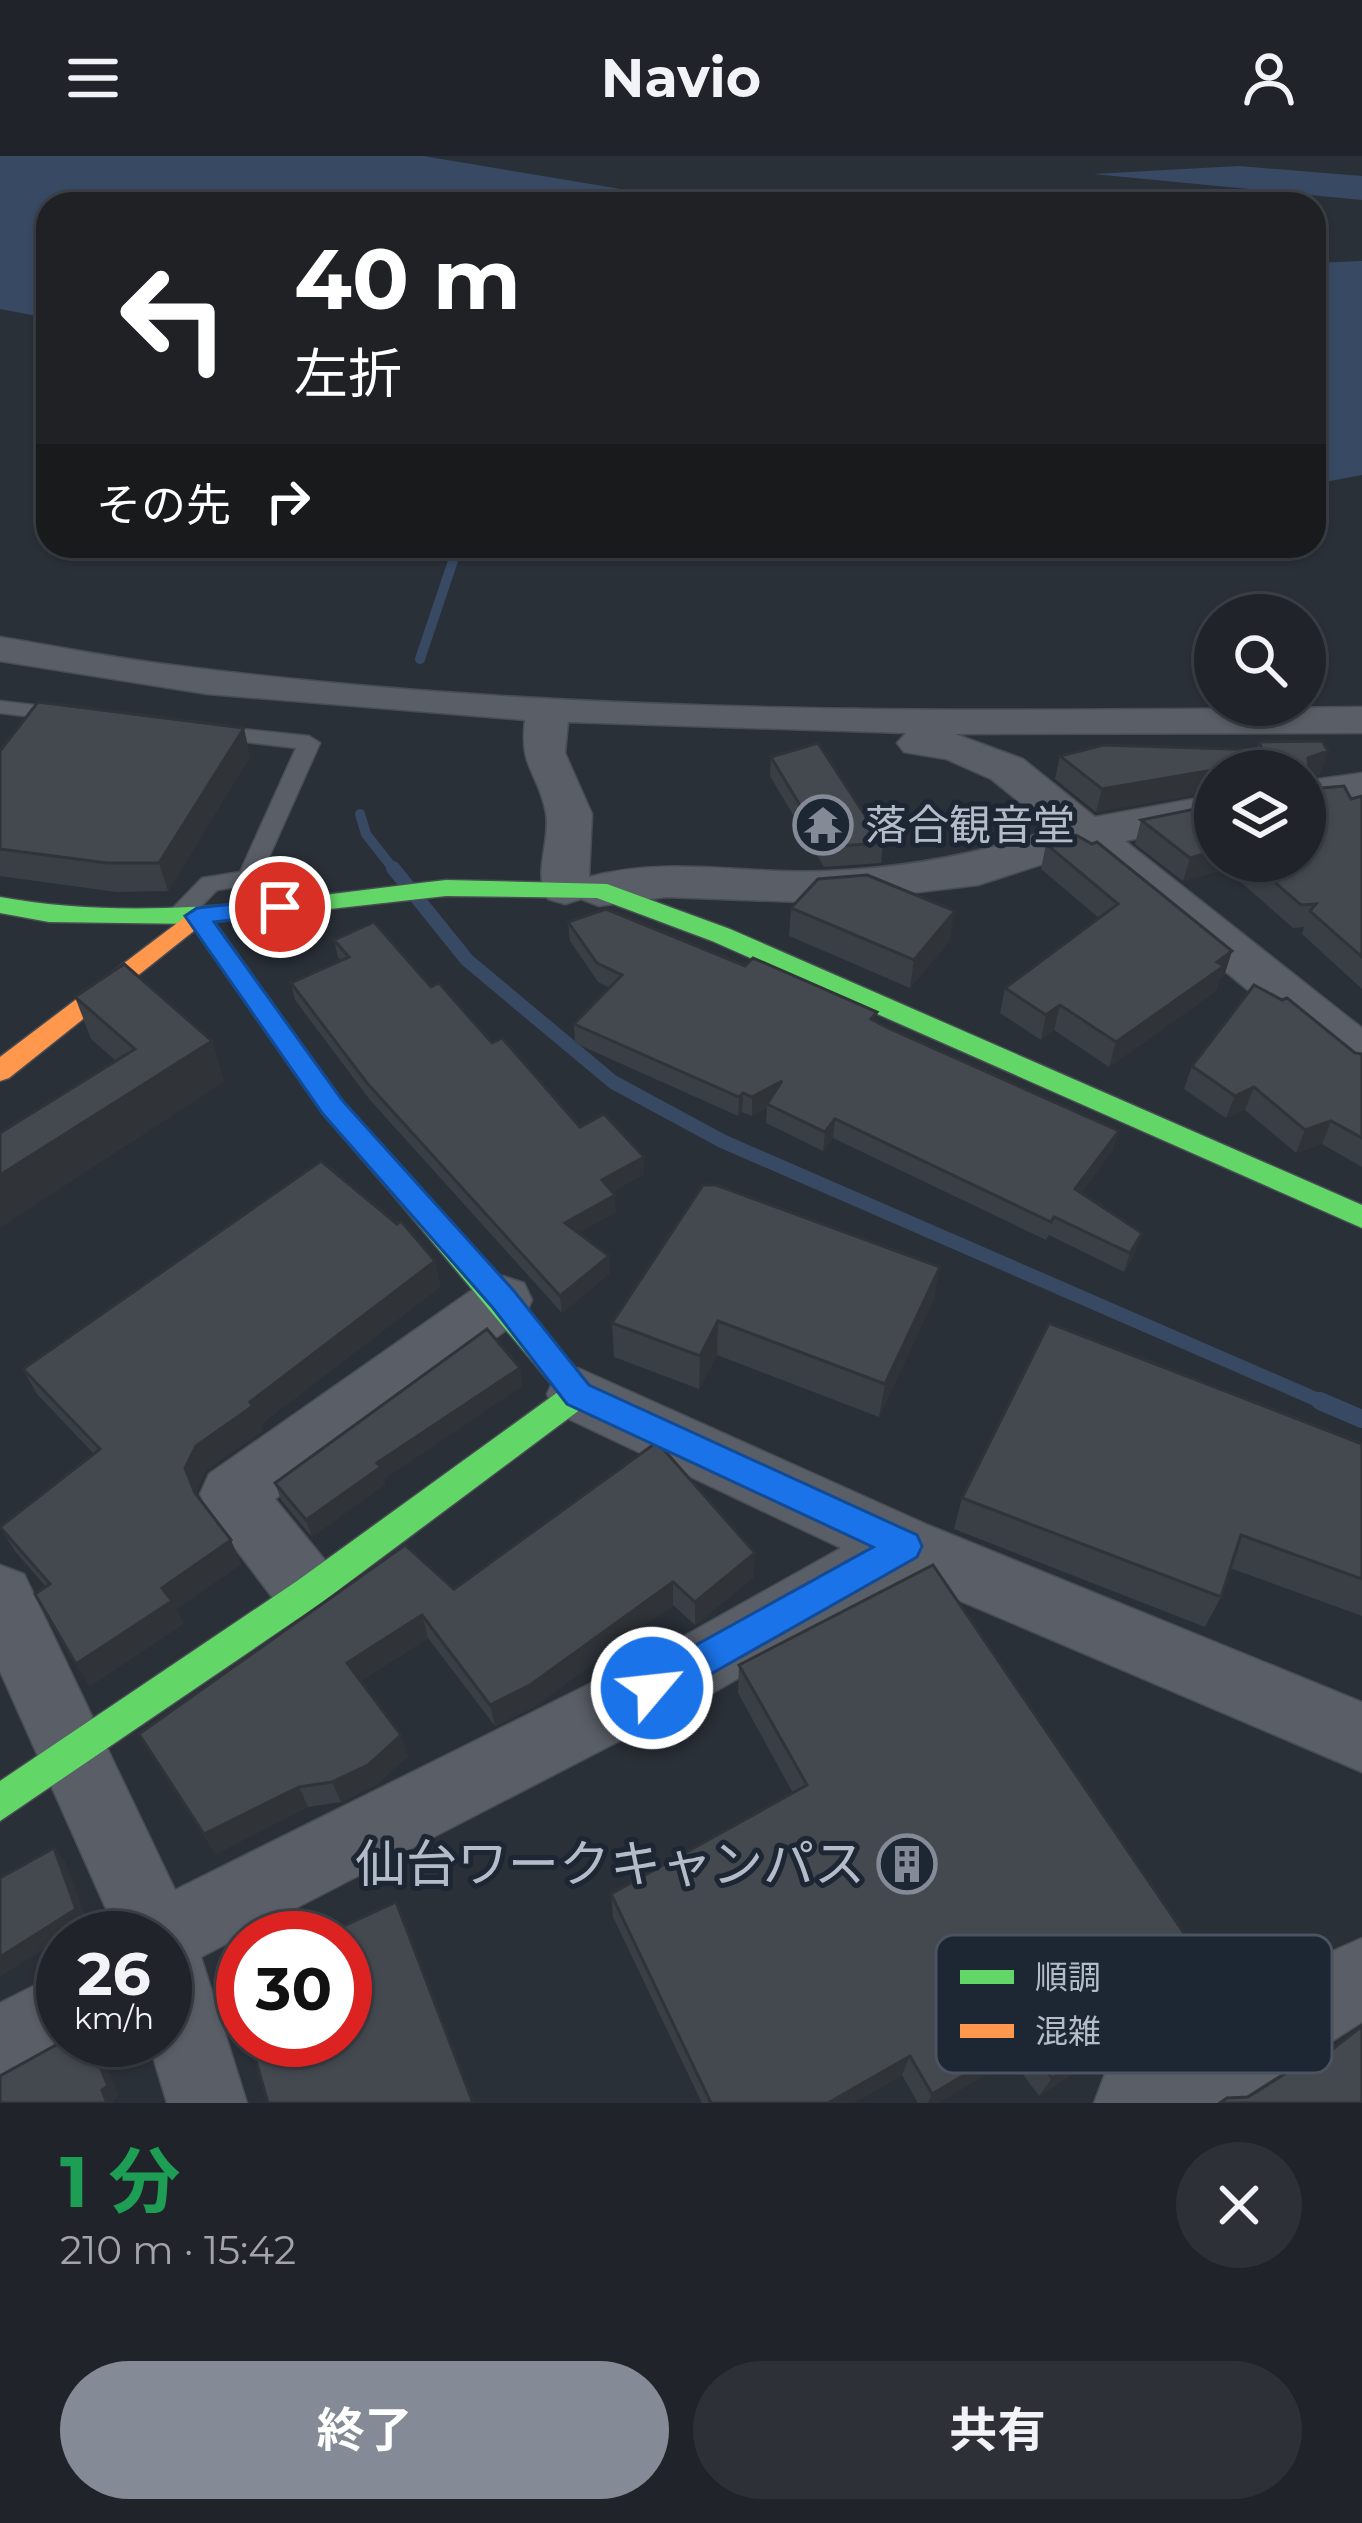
<!DOCTYPE html>
<html lang="ja">
<meta charset="utf-8">
<style>
:root{--surface:#20242a;--page:#2d3036;--text:#f1f3f6;--muted:#a2a4a8;--line:#3d4147;--accent:#848b96}
body{margin:0;font-family:Montserrat,"Noto Sans JP",sans-serif;background:var(--page);color:var(--text);height:100vh;display:flex;flex-direction:column;font-size:45px;white-space:nowrap}
*{box-sizing:border-box;margin:0}
p{font-size:39px;color:var(--muted)}
.icon{flex:none;width:66px;height:66px;fill:none;stroke:currentColor;stroke-width:2;stroke-linecap:round;stroke-linejoin:round}
.map{position:relative;height:1947px;overflow:hidden}
.drawer{display:flex;flex-direction:column;background:var(--surface);flex:1}
.drawer>*{flex:none}
.top-card{position:absolute;left:36px;top:36px;width:1290px;height:366px;border-radius:36px;box-shadow:0 3px 9px #0004,0 0 0 3px var(--line);background:#202124;color:#fff;overflow:hidden}
.controls{position:absolute;left:1194px;top:438px;display:grid;gap:24px}
.controls a{display:grid;place-items:center;width:132px;height:132px;border-radius:50%;background:var(--surface);box-shadow:0 3px 9px #0004,0 0 0 3px var(--line);font-size:60px}
.speed{position:absolute;left:36px;top:1755px;display:flex;gap:24px;font-size:60px;font-weight:700;text-align:center}
.speed>*{display:grid;place-content:center;width:156px;height:156px;border-radius:50%;background:var(--surface);box-shadow:0 3px 9px #0004,0 0 0 3px var(--line);line-height:1}
.speed small{font-size:30px;font-weight:400}
.speed .limit{border:18px solid #d22;background:#fff;color:#111}
.pin{position:absolute;display:grid;place-items:center;width:102px;height:102px;color:#fff;margin:-51px;border:6px solid #fff;border-radius:50%;box-shadow:0 3px 12px #0007}
.me{position:absolute;width:132px;margin:-66px;rotate:62deg;stroke-linejoin:round;filter:drop-shadow(0 0 9px #0008)}
.turn{display:flex;align-items:center;gap:42px;height:252px;padding:0 60px;font-size:54px}
.turn .icon{width:156px;height:156px;stroke-width:2.5}
.turn b{display:block;font-size:84px;line-height:102px}
.then{display:flex;align-items:center;height:114px;padding:0 60px;background:#0003;gap:24px;font-size:45px}
.round{display:grid;place-items:center;flex:none;width:126px;height:126px;border-radius:63px;background:var(--page)}
.headline{display:flex;align-items:center;justify-content:space-between;height:204px;padding:0 60px}
h1{font-size:72px;font-weight:700;line-height:90px;color:#1e9e55}
.button{display:flex;gap:24px;margin-top:auto;padding:24px 60px}
.button a{flex:1;height:138px;border-radius:72px;background:var(--accent);color:#fff;font-size:48px;font-weight:700;line-height:138px;text-align:center}
.button a+a{background:var(--page);color:var(--text)}
header{display:flex;justify-content:space-between;align-items:center;height:156px;padding:0 60px;background:var(--surface);font-size:54px;font-weight:700}
.map>svg:first-child{display:block}
.water{fill:#384963}
.lines{fill:none;stroke-linecap:round;stroke-linejoin:round}
.stream-far2{stroke:#384963;stroke-width:10}
.stream-far1{stroke:#384963;stroke-width:14}
.stream{stroke:#384963;stroke-width:18}
.lane-casing{stroke:#484c53;stroke-width:3}
.street-casing{stroke:#484c53;stroke-width:3}
.fast-casing{stroke:#484c53;stroke-width:3}
.slow-casing{stroke:#484c53;stroke-width:3}
.lane{fill:#5a5e66;fill-rule:evenodd}
.street{fill:#5a5e66;fill-rule:evenodd}
.fast{fill:#63d668;fill-rule:evenodd}
.slow{fill:#ff974d;fill-rule:evenodd}
.wall{fill:#3a3f45}
.shaded-wall{fill:#303338}
.building{fill:#444950;stroke:#303338;stroke-width:3}
.route{fill:#1a73e8;stroke:#114b97;stroke-width:3}
.labels{text-anchor:middle;dominant-baseline:central;stroke-width:10;stroke-linejoin:round;paint-order:stroke}
.poi-label{font-size:42px;fill:#b4bcc9;stroke:#1d2633;text-anchor:start}
.near-poi-label{font-size:51px;fill:#b4bcc9;stroke:#1d2633;text-anchor:end}
.key{fill:#1d2633;stroke:#4a5360;stroke-width:3}
.key-label{font-size:33px;fill:#b4bcc9}
</style>
<header><svg class="icon" aria-label="menu" viewBox="0 0 24 24"><path d="M4 6h16M4 12h16M4 18h16"/></svg>Navio<svg class="icon" aria-label="person" viewBox="0 0 24 24"><circle cx="12" cy="8" r="4"/><path d="M4 21q1-7 8-7t8 7"/></svg></header>
<div class="map">
<svg width="1362" height="1947" viewBox="0 0 1362 1947">
<rect width="100%" height="100%" fill="#2a3038"/>
<g class="water">
<polygon points="0,0 423,0 711,48 48,48 48,162 0,153"/>
<polygon points="1239,10 1362,20 1362,44 1093,18"/>
<polygon points="1362,105 1362,319 1314,328 1314,107"/>
</g>
<g class="lines">
<g class="stream-far2">
<polyline points="420,503 458,390"/>
<polyline points="360,658 366,678 395,715"/>
</g>
<polyline class="stream-far1" points="393,712 467,804 613,926 722,985 1327,1248"/>
<polyline class="stream" points="1320,1245 1362,1263"/>
<defs>
<g id="lane">
<polygon points="0,545 67,553 78,559 67,565 0,557"/>
<polygon points="213,570 309,580 320,587 257,728 217,734 186,766 177,768 165,760 202,722 240,716 296,592 205,581 205,571"/>
</g>
<g id="street">
<path d="M0,481c60,10 119,22 180,29 390,50 789,46 1182,41v26l-407,1 68,25 72,58 120,-22v28l-90,18 237,187v47l-18,-6 -264,-217 -102,33 -151,18 -161,-6 -67,9 -18,-7 -16,5 -17,-5c-16,-25 3,-58 -2,-86 -8,-42 -27,-44 -21,-93l-318,-26 -207,-33zM568,566l338,11 -9,10 7,9 42,7 45,20 62,50c-75,25 -146,39 -226,42 -79,4 -159,-16 -238,6l3,-63 -27,-61z"/>
<polygon points="1362,617 1362,645 1305,653 1305,625"/>
<polygon points="503,1120 524,1127 532,1144 524,1161 275,1343 333,1414 342,1436 333,1458 309,1467 285,1458 209,1358 200,1338 209,1318 482,1127"/>
<polygon points="578,1212 928,1369 1362,1546 1362,1616 909,1423 718,1534 201,1801 247,1947 167,1947 148,1884 165,1884 165,1782 119,1782 0,1515 0,1409 24,1418 175,1734 670,1488 841,1392 556,1257 547,1238 556,1219"/>
<polygon points="1362,1782 1362,1866 1235,1947 1094,1947 1105,1918 1181,1889 1335,1794"/>
<polygon points="63,1815 63,1884 87,1884 0,1932 0,1847"/>
</g>
<g id="fast">
<path d="M446,724l161,4 123,45 632,276v23l-650,-287 -115,-43 -151,-2 -249,28 -148,-2 -49,-9v-16c147,27 299,0 446,-17z"/>
<polygon points="404,1021 414,1024 589,1229 593,1238 589,1247 321,1447 0,1665 0,1625 297,1425 558,1236 394,1040 390,1032 394,1024"/>
</g>
<polygon id="slow" points="197,752 206,754 341,944 414,1024 418,1032 414,1040 394,1040 323,958 195,774 9,922 0,925 0,901"/>
</defs>
<use href="#lane" class="lane-casing"/>
<use href="#street" class="street-casing"/>
<use href="#fast" class="fast-casing"/>
<use href="#slow" class="slow-casing"/>
<use href="#lane" class="lane"/>
<use href="#street" class="street"/>
<use href="#fast" class="fast"/>
<use href="#slow" class="slow"/>
</g>
<g class="wall">
<polygon points="1259,586 1328,595 1320,618 1309,622 1310,633 1351,643 1362,640 1362,833 1302,778 1304,771 1293,772 1226,713 1183,725 1135,688 1141,664 1215,705 1305,705 1305,615 1215,615 1096,656 1055,623 1060,600 1256,594"/>
<polygon points="0,595 250,600 168,735 116,736 0,720"/>
<polygon points="771,601 883,687 881,707 824,711 770,620"/>
<polygon points="1046,688 1232,795 1224,820 1220,822 1216,835 1109,911 1054,874 1041,884 1000,857 1005,832 1099,762 1041,713"/>
<polygon points="791,752 950,784 910,832 789,780"/>
<polygon points="568,766 876,865 1113,994 1081,1037 1136,1096 1124,1116 1049,1079 1046,1084 833,982 823,995 766,967 767,952 752,960 742,956 738,960 575,887 574,868 610,832 598,826 570,785"/>
<polygon points="334,784 431,831 580,971 644,1018 612,1036 616,1056 578,1077 609,1100 610,1117 562,1157 370,944 295,844 291,827 341,804 338,801"/>
<polygon points="75,841 212,885 224,926 116,905 91,883"/>
<polygon points="1355,897 1362,898 1362,1011 1322,988 1296,997 1245,954 1226,962 1184,933 1192,910"/>
<polygon points="435,1105 440,1131 260,1269 262,1275 206,1314 196,1336 241,1408 176,1453 183,1468 90,1530 76,1508 46,1431 15,1395 0,1371 94,1298 37,1238 23,1213"/>
<polygon points="940,1111 933,1145 879,1261 717,1199 699,1233 614,1201 612,1167"/>
<polygon points="520,1212 522,1230 384,1323 385,1328 312,1381 281,1344 275,1327"/>
<polygon points="1362,1288 1362,1460 1230,1412 1221,1441 1205,1471 954,1373 962,1342"/>
<polygon points="754,1421 695,1469 673,1449 534,1551 495,1570 428,1482 361,1525 408,1600 376,1629 341,1646 308,1651 216,1698 139,1578 454,1433"/>
<polygon points="739,1509 1211,1817 1193,1838 1039,1940 1012,1903 938,1947 918,1947 902,1919 854,1947 702,1947 613,1761 611,1738 793,1637 738,1537"/>
</g>
<g class="shaded-wall">
<polygon points="244,572 250,600 168,735 159,707"/>
<polygon points="1328,595 1320,618 1305,623 1308,602"/>
<polygon points="1225,612 1224,615 1215,615 1215,636 1096,656 1102,633"/>
<polygon points="1215,695 1215,705 1228,705 1226,713 1183,725 1190,702"/>
<polygon points="955,755 950,784 910,832 914,804"/>
<polygon points="1232,795 1224,820 1220,822 1216,835 1109,911 1116,886"/>
<polygon points="1060,849 1054,874 1041,884 1046,859"/>
<polygon points="212,885 224,926 0,1072 0,1019"/>
<polygon points="782,925 767,948 767,952 752,960 752,941"/>
<polygon points="1254,931 1245,954 1226,962 1235,940"/>
<polygon points="743,937 742,956 738,960 739,941"/>
<polygon points="835,963 833,982 823,995 825,976"/>
<polygon points="1331,965 1322,988 1296,997 1305,974"/>
<polygon points="1119,975 1113,994 1070,1052 1075,1033"/>
<polygon points="644,1001 644,1018 602,1041 602,1024"/>
<polygon points="615,1039 616,1056 567,1083 565,1067"/>
<polygon points="1142,1077 1136,1096 1124,1116 1130,1097"/>
<polygon points="609,1100 610,1117 562,1157 560,1140"/>
<polygon points="435,1105 440,1131 260,1269 262,1275 206,1314 196,1336 205,1361 185,1312 196,1290 250,1246"/>
<polygon points="940,1111 933,1145 879,1261 885,1228"/>
<polygon points="718,1165 717,1199 699,1233 700,1200"/>
<polygon points="520,1212 522,1230 384,1323 385,1328 312,1381 306,1364 377,1307"/>
<polygon points="231,1384 241,1408 176,1453 183,1468 90,1530 76,1508 162,1432"/>
<polygon points="755,1397 754,1421 695,1469 695,1446"/>
<polygon points="673,1426 673,1449 534,1551 495,1570 490,1549"/>
<polygon points="422,1459 428,1482 355,1529 347,1507"/>
<polygon points="401,1579 408,1600 376,1629 341,1646 332,1626"/>
<polygon points="299,1631 308,1651 216,1698 204,1678"/>
<polygon points="54,1692 65,1705 87,1765 0,1821 0,1801"/>
<polygon points="1211,1817 1193,1838 1039,1940 1052,1922"/>
<polygon points="89,1884 95,1884 119,1940 113,1944 114,1947 107,1947 102,1934"/>
<polygon points="1024,1884 1012,1903 938,1947 928,1947 932,1938"/>
<polygon points="910,1900 902,1919 854,1947 828,1947"/>
</g>
<g class="building">
<polygon points="38,546 244,572 159,707 107,707 0,693 0,595"/>
<polygon points="1322,585 1328,595 1308,602 1310,633 1344,630 1351,643 1362,640 1362,801 1310,755 1316,748 1301,749 1250,705 1305,705 1305,615 1225,615 1225,612 1102,633 1060,600 1104,589 1262,594 1259,586"/>
<polygon points="818,587 883,687 825,691 771,601"/>
<polygon points="1215,649 1215,695 1190,702 1141,664"/>
<polygon points="1076,679 1092,688 1097,686 1232,795 1217,806 1224,810 1116,886 1060,849 1046,859 1005,832 1118,748 1046,688"/>
<polygon points="867,719 955,755 914,804 791,752 818,723"/>
<polygon points="606,753 745,810 753,802 877,856 871,863 888,872 1119,975 1075,1033 1142,1077 1130,1097 1054,1061 1051,1066 835,963 825,976 767,948 782,925 752,941 743,937 739,941 574,868 622,819 597,807 568,766"/>
<polygon points="374,766 431,831 439,827 492,887 502,882 580,971 604,958 644,1001 602,1024 615,1039 565,1067 609,1100 560,1140 367,927 291,827 349,801 334,784"/>
<polygon points="124,808 212,885 0,1019 0,977 135,893 75,841"/>
<polygon points="1254,829 1282,844 1287,842 1355,897 1362,898 1362,982 1331,965 1305,974 1254,931 1235,940 1192,910"/>
<polygon points="321,1005 397,1068 401,1065 435,1105 250,1246 253,1250 196,1290 185,1312 195,1337 231,1384 162,1432 172,1445 76,1508 35,1438 50,1428 0,1371 100,1293 23,1213"/>
<polygon points="703,1029 716,1029 940,1111 885,1228 718,1165 700,1200 612,1167"/>
<polygon points="1049,1167 1362,1288 1362,1423 1241,1379 1221,1441 962,1342"/>
<polygon points="487,1173 520,1212 377,1307 381,1311 306,1364 275,1327"/>
<polygon points="657,1286 755,1397 695,1446 673,1426 530,1529 490,1549 422,1459 347,1507 401,1579 368,1609 332,1626 299,1631 204,1678 139,1578 405,1389 454,1433"/>
<polygon points="933,1409 1211,1817 1052,1922 1024,1884 932,1938 910,1900 828,1947 711,1947 611,1738 807,1629 739,1509"/>
<polygon points="54,1692 76,1753 0,1801 0,1722"/>
<polygon points="396,1746 473,1947 268,1947 250,1884 345,1884 345,1782 318,1782"/>
<polygon points="243,1817 243,1858 233,1822"/>
<polygon points="1362,1870 1362,1947 1220,1947 1227,1942 1248,1941 1321,1895 1324,1900"/>
<polygon points="65,1884 89,1884 108,1930 102,1934 107,1947 0,1947 0,1920"/>
</g>
<polygon class="route" points="280,743 288,745 288,757 214,766 342,944 514,1135 589,1229 917,1379 922,1390 917,1401 665,1544 652,1549 640,1544 635,1532 640,1520 873,1391 567,1248 493,1152 323,958 185,760 197,752"/>
<defs>
<symbol id="temple-ring" viewBox="-11 -11 22 22"><circle r="9.5" fill="#1d2633" stroke="#848b96" stroke-width="1.5"/><path d="M0-6L5-2H3V0L6.5 2.5H4V6H1.5V3h-3V6H-4V2.5H-6.5L-3 0V-2H-5Z" fill="#848b96"/></symbol>
<symbol id="building-ring" viewBox="-11 -11 22 22"><circle r="9.5" fill="#1d2633" stroke="#848b96" stroke-width="1.5"/><path d="M-4-6H4V6H1V3H-1V6H-4ZM-2.5-4.3h1.7v1.8h-1.7ZM.8-4.3h1.7v1.8H.8ZM-2.5-1h1.7V.8h-1.7ZM.8-1h1.7V.8H.8Z" fill="#848b96"/></symbol>
</defs>
<g fill-rule="evenodd">
<use href="#temple-ring" x="790" y="636" width="66" height="66"/>
<use href="#building-ring" x="874" y="1675" width="66" height="66"/>
</g>
<g class="labels">
<g class="poi-label">
<text x="865" y="669">落合観音堂</text>
</g>
<g class="near-poi-label">
<text x="865" y="1708">仙台ワークキャンパス</text>
</g>
</g>
<rect x="936" y="1779" width="396" height="138" rx="18" class="key"/>
<rect x="960" y="1814" width="54" height="14" fill="#63d668"/>
<rect x="960" y="1868" width="54" height="14" fill="#ff974d"/>
<g class="key-label">
<text x="1035" y="1833">順調</text>
<text x="1035" y="1887">混雑</text>
</g>
</svg>
<div class="controls">
<a><svg class="icon" aria-label="search" viewBox="0 0 24 24"><circle cx="10" cy="10" r="6"/><path d="M15 15l6 6"/></svg></a>
<a><svg class="icon" aria-label="layers" viewBox="0 0 24 24"><path d="M12 4l9 5-9 5-9-5zM3 14l9 5 9-5"/></svg></a>
</div>
<div class="speed"><div>26<small>km/h</small></div><div class="limit">30</div></div>
<div class="pin" style="left:280px;top:751px;background:#d93025"><svg class="icon" aria-label="arrive" viewBox="0 0 24 24"><path d="M6 21V4h12l-3 4 3 4H6"/></svg></div>
<svg class="me" style="left:652px;top:1532px" viewBox="-20 -20 40 40"><circle r="17" fill="#1a73e8" stroke="#fff" stroke-width="3"/><path d="M0-11L8 9 0 5-8 9z" fill="#fff"/></svg>
<div class="top-card">
<div class="turn"><svg class="icon" aria-label="left" viewBox="0 0 24 24"><path d="M17 20v-9H6M10 6l-5 5 5 5"/></svg><div><b>40 m</b>左折</div></div>
<div class="then">その先<svg class="icon" aria-label="right" viewBox="0 0 24 24"><path d="M7 20v-9h11M14 6l5 5-5 5"/></svg></div>
</div>
</div>
<section class="drawer">
<div class="headline"><div><h1>1 分</h1><p>210 m · 15:42</p></div><a class="round"><svg class="icon" aria-label="close" viewBox="0 0 24 24"><path d="M6 6l12 12M18 6L6 18"/></svg></a></div>
<div class="button"><a>終了</a><a>共有</a></div>
</section>
